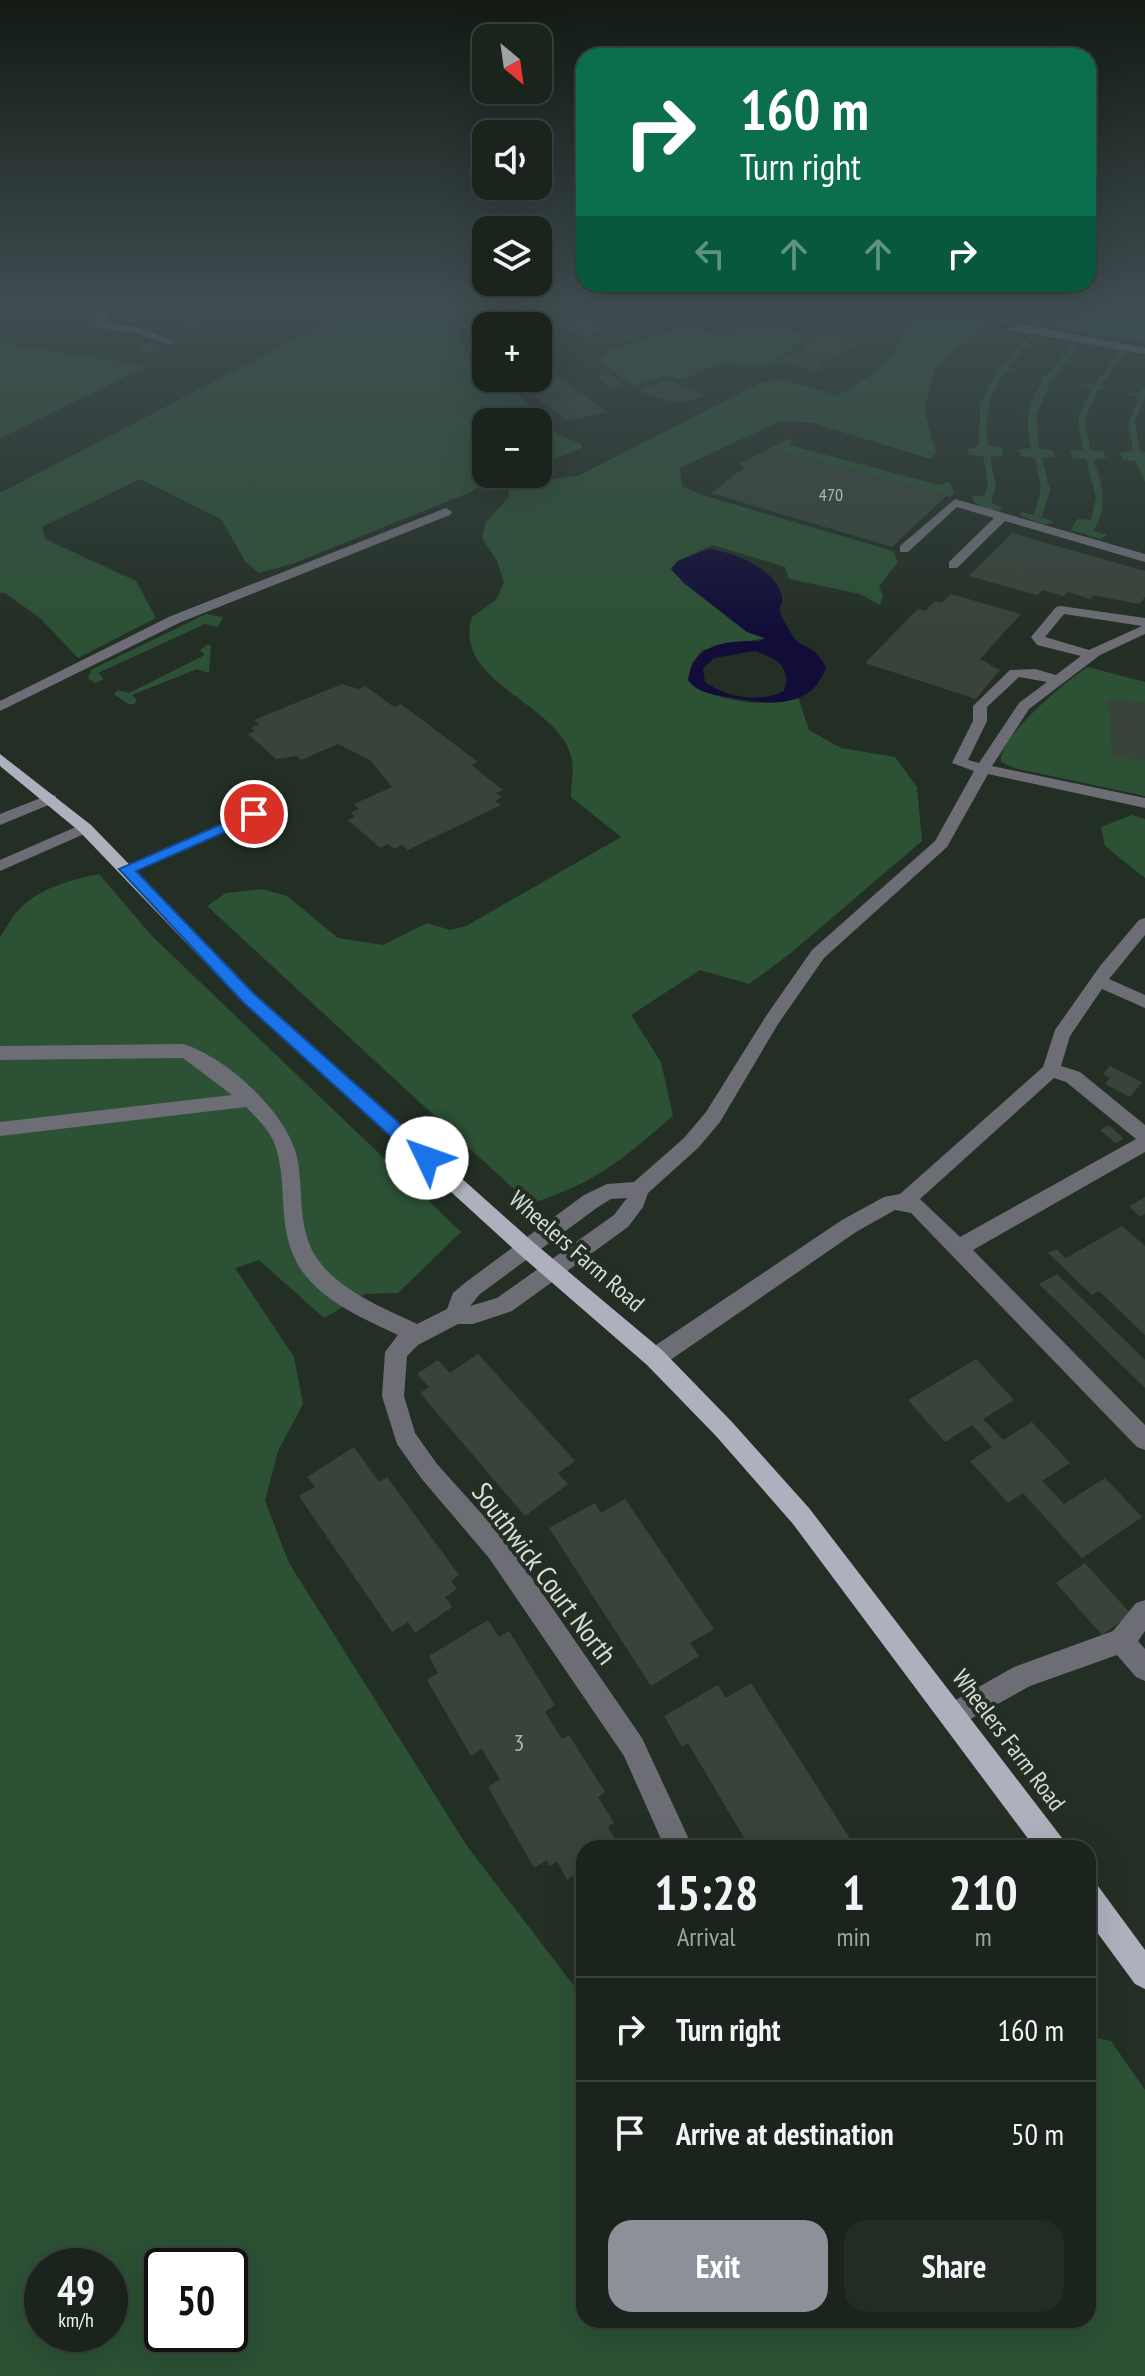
<!DOCTYPE html>
<meta charset="utf-8">
<style>
:root{--surface:#1a231c;--page:#232b25;--text:#f1f3f6;--muted:#9fa4a3;--line:#38403b;--accent:#8c9099}
body{margin:0;font-family:"PT Sans Narrow",sans-serif;background:var(--page);color:var(--text);height:100vh;display:flex;flex-direction:column;font-size:30px;white-space:nowrap}
*{box-sizing:border-box;margin:0}
p{font-size:26px;color:var(--muted)}
.icon{flex:none;width:44px;height:44px;fill:none;stroke:currentColor;stroke-width:2;stroke-linecap:round;stroke-linejoin:round}
.map{position:relative;flex:1;overflow:hidden}
.sheet{position:absolute;left:576px;top:1840px;width:520px;height:488px;display:flex;flex-direction:column;background:var(--surface);border-radius:24px;box-shadow:0 8px 32px #0002,0 0 0 2px var(--line)}
.sheet>*{flex:none}
.hud{position:absolute;left:576px;top:48px;width:520px;height:244px;border-radius:24px;box-shadow:0 8px 32px #0002,0 0 0 2px var(--line);background:#0b6e4f;color:#fff;overflow:hidden}
.needle{width:52px;rotate:151deg}
.fabs{position:absolute;left:472px;top:24px;display:grid;gap:16px}
.fabs a{display:grid;place-items:center;width:80px;height:80px;border-radius:16px;background:var(--surface);box-shadow:0 8px 32px #0002,0 0 0 2px var(--line);font-size:40px}
.speed{position:absolute;left:24px;top:2248px;display:flex;gap:16px;font-size:40px;font-weight:700;text-align:center}
.speed>*{display:grid;place-content:center;width:104px;height:104px;border-radius:50%;background:var(--surface);box-shadow:0 8px 32px #0002,0 0 0 2px var(--line);line-height:1}
.speed small{font-size:20px;font-weight:400}
.speed .limit{border:4px solid #111;border-radius:12px;background:#fff;color:#111}
.pin{position:absolute;display:grid;place-items:center;width:68px;height:68px;color:#fff;margin:-34px;border:4px solid #fff;border-radius:50%;box-shadow:0 2px 8px #0007}
.me{position:absolute;width:88px;margin:-44px;rotate:312deg;stroke-linejoin:round;filter:drop-shadow(0 0 6px #0008)}
.turn{display:flex;align-items:center;gap:28px;height:168px;padding:0 32px;font-size:36px}
.turn .icon{width:104px;height:104px;stroke-width:2.5}
.turn b{display:block;font-size:56px;line-height:68px}
.lanes{display:flex;align-items:center;height:76px;padding:0 32px;background:#0003;justify-content:center;gap:40px;direction:ltr}
.lanes .off{opacity:.35}
.eta{display:flex;justify-content:space-evenly;align-items:center;height:136px;text-align:center}
.eta b{font-size:48px;font-weight:800;line-height:56px}
.button{display:flex;gap:16px;margin-top:auto;padding:16px 32px}
.button a{flex:1;height:92px;border-radius:24px;background:var(--accent);color:#fff;font-size:32px;font-weight:800;line-height:92px;text-align:center}
.button a+a{background:var(--page);color:var(--text)}
ul{padding:0;list-style:none}
li{display:flex;align-items:center;gap:24px;height:104px;padding:0 32px;border-top:2px solid var(--line)}
li div{flex:1}
li b{display:block;font-size:30px}
li em{font-style:normal}
.map>svg:first-child{display:block}
.green{fill:#2c5135;fill-rule:evenodd}
.water{fill:#110d38;fill-rule:evenodd}
.building{fill:#38443a}
.lines{fill:none;stroke-linecap:round;stroke-linejoin:round}
.minor{fill:#6d6e75;fill-rule:evenodd}
.major{fill:#aeb0be;fill-rule:evenodd}
.highway{fill:#c8cadb;fill-rule:evenodd}
.route{fill:#1a73e8;stroke:#114b97;stroke-width:2}
.labels{text-anchor:middle;dominant-baseline:central;stroke-width:8;stroke-linejoin:round;paint-order:stroke}
.far-number-label{font-size:18px;fill:#afb8b0}
.street-label{font-size:24px;fill:#d7ded8;stroke:#232f25}
.near-number-label{font-size:24px;fill:#afb8b0}
.near-street-label{font-size:28px;fill:#d7ded8;stroke:#232f25}
</style>
<div class="map">
<svg width="1145" height="2376" viewBox="0 0 1145 2376">
<rect width="100%" height="100%" fill="#232f25"/>
<g class="green">
<path d="M143,302h121c-33,16 -52,24 -89,19l-2,-12z"/>
<polygon points="367,302 478,302 457,314 453,323 469,356 486,374 486,378 521,397 557,434 581,444 582,448 557,458 538,461 538,422 486,422 486,474 494,474 473,491 295,563 259,573 245,561 221,519 140,479 42,527 45,539 136,581 156,618 78,658 40,618 5,593 0,593 0,493"/>
<path d="M856,302c95,0 197,-11 289,14v27l-126,-22 -39,7 -46,43 -10,40 12,41 -5,7 -118,-36 -33,-2 -100,47 2,18 20,9 191,56 5,11 -19,24 4,10 -3,9 -20,-11 -71,-15 -4,-12 -72,-22 -35,16 -7,8 13,14 63,49 18,6 -63,12 -10,13 -4,17c21,21 83,30 110,17l11,33 32,18 54,9 22,30 5,54 -131,112 -42,31 -49,-14 -69,45 30,47 12,54c-51,44 -78,67 -143,88l-323,-298 19,-13 37,-4 24,7 51,42 45,7 44,-22 23,7 16,-4 155,-89 -50,-40c0,-12 3,-26 1,-37 -10,-57 -121,-76 -100,-143l24,-17 8,-18 -7,-21 -15,-23 4,-16 23,-25 -1,-6 6,-7 64,-8 182,-93 22,-4 56,17c44,-29 53,-29 73,-79l-12,-6z"/>
<path d="M763,321l41,13 -2,6c-35,25 -30,34 -76,20l-42,19 -21,-3 -28,10 -38,-26 9,-8 76,-26c14,-1 19,4 31,8 15,4 36,-9 50,-13z"/>
<path d="M1020,331l30,5 -13,-1 -29,32 11,4h-13c-18,25 -22,45 -18,75l14,2 1,8 -13,1 6,29 -5,17 13,5c-9,7 -25,-1 -32,-9l1,-3h11l4,-13 -5,-27 -14,-1 -2,-6 12,-3 1,-41 18,-36 -10,-3 13,1 29,-32z"/>
<path d="M1064,339l30,6 -13,-1 -27,33 11,4 -13,-2 -16,35 3,34 13,2 3,7 -13,1 8,32 -8,27 12,5 -9,3 -26,-10 3,-3 12,3 7,-27 -6,-30 -14,-2 -3,-6 13,-2c-7,-26 -2,-47 13,-70l-12,-3 14,1 28,-33z"/>
<polygon points="0,340 15,346 148,366 0,438"/>
<path d="M1109,347l30,6 -13,-1 -26,34 12,4 -14,-1 -13,31 5,30 13,1 3,7 -13,2c10,24 16,47 0,71l14,4 -7,4 -29,-9 6,-11 14,1 5,-23 -10,-38 -13,-1 -3,-7 13,-1 -5,-31 14,-31 -12,-5 14,2 25,-33z"/>
<polygon points="1145,387 1145,398 1135,421 1140,452 1145,452 1145,482 1136,461 1123,460 1120,453 1133,451 1128,426 1138,397 1126,393 1139,394"/>
<polygon points="788,439 792,441 789,445 939,485 949,482 954,492 950,497 946,496 770,448 745,467 739,464"/>
<polygon points="206,614 223,617 218,627 205,624 98,673 104,679 95,683 88,678 91,670 103,664"/>
<polygon points="207,645 211,645 209,673 197,669 132,695 137,700 134,704 128,704 114,694 118,690 129,693 205,655 200,650"/>
<path d="M1088,667l57,15v21l-36,-3 4,56 32,4v36l-131,-28 -13,-6c-4,-24 67,-83 87,-95z"/>
<polygon points="1132,815 1145,819 1145,878 1105,846 1101,827"/>
<path d="M99,874l53,62 309,296 -63,61 -33,1 -41,24 -65,-58 -24,8 59,89 9,47 -25,47 -13,50 24,62 178,283 117,153v321h504v-284l23,5 34,49v286h-1145v-1439c6,-8 10,-18 18,-26 20,-23 53,-31 81,-37zM42,2266h68v68h-68zM162,2266h68v68h-68z"/>
</g>
<path class="water" d="M708,549c24,2 65,19 73,44 3,8 -1,11 -1,18 0,4 13,25 14,27 9,11 20,6 32,29 -13,42 -57,38 -92,31 -16,-3 -35,-3 -46,-18 5,-32 29,-38 59,-39 8,0 11,2 18,-3l-18,-6 -63,-49 -13,-14 7,-8zM755,651c20,7 37,15 29,40 -24,12 -57,7 -79,-9l-2,-14 11,-10z"/>
<g class="building">
<polygon points="622,302 649,313 582,336 555,323"/>
<polygon points="804,305 829,313 836,318 812,327 781,314"/>
<polygon points="134,310 153,310 146,321 127,321"/>
<polygon points="730,310 755,320 721,332 698,320"/>
<polygon points="514,313 524,323 512,325 500,315"/>
<polygon points="643,329 651,333 629,341 620,337"/>
<polygon points="825,334 860,343 822,364 820,366 823,367 815,372 778,361 803,349 804,346"/>
<polygon points="153,342 163,350 145,354 135,346"/>
<polygon points="538,352 554,369 538,371"/>
<polygon points="609,374 623,385 609,388 596,376"/>
<polygon points="558,376 606,412 567,421 521,385"/>
<polygon points="661,381 670,381 704,395 689,401 671,402 639,391"/>
<polygon points="770,448 946,496 892,547 711,493"/>
<polygon points="1012,533 1145,571 1145,597 1139,604 1093,595 1090,599 1068,592 1064,596 1042,590 1037,595 969,576"/>
<polygon points="951,594 1021,614 980,659 1000,670 976,699 865,663 918,609 925,611 935,601 942,603"/>
<polygon points="342,684 359,689 365,686 394,707 401,704 478,762 471,765 503,790 496,793 502,797 495,801 501,805 408,850 402,845 394,849 388,844 380,848 348,820 355,817 351,812 359,809 354,804 392,787 370,760 338,744 301,760 296,756 276,759 248,734 255,731 251,728 259,724 254,720"/>
<polygon points="1108,699 1145,703 1145,760 1113,757"/>
<polygon points="1110,1066 1142,1082 1130,1097 1105,1084 1110,1078 1103,1074"/>
<polygon points="1109,1125 1124,1139 1115,1143 1100,1130"/>
<polygon points="1145,1197 1145,1214 1140,1217 1129,1206"/>
<polygon points="1122,1226 1145,1246 1145,1335 1099,1291 1092,1295 1048,1253 1056,1249 1066,1258"/>
<polygon points="1057,1274 1145,1360 1145,1388 1039,1284"/>
<polygon points="478,1354 575,1461 558,1473 568,1484 525,1516 420,1393 429,1387 417,1374 438,1360 450,1373"/>
<polygon points="976,1359 1014,1400 983,1419 1003,1440 1032,1422 1070,1463 1042,1481 1064,1504 1105,1478 1142,1517 1082,1558 1023,1493 1008,1503 970,1461 992,1447 972,1425 945,1442 908,1400"/>
<polygon points="354,1447 379,1482 387,1477 459,1575 451,1581 457,1589 445,1597 452,1607 415,1633 408,1622 392,1632 299,1496 315,1487 307,1477"/>
<polygon points="625,1499 714,1629 690,1643 699,1656 651,1686 549,1528 595,1503 601,1513"/>
<polygon points="1085,1563 1131,1614 1102,1635 1056,1583"/>
<polygon points="488,1620 499,1637 509,1631 555,1705 545,1712 562,1739 569,1735 605,1792 598,1797 614,1823 608,1827 618,1845 613,1848 584,1848 584,1868 567,1880 557,1861 550,1866 547,1860 534,1868 488,1787 500,1779 482,1749 471,1756 427,1680 438,1673 429,1656"/>
<polygon points="751,1683 856,1848 750,1848 688,1743 682,1747 664,1716 718,1685 726,1698"/>
</g>
<g class="lines">
<g class="minor">
<polygon points="102,302 112,302 113,307 104,323 141,328 175,342 170,345 136,333 97,327 93,320 103,307"/>
<polygon points="1022,324 1145,348 1145,354 1006,329"/>
<polygon points="955,499 1145,554 1145,562 1005,521 957,568 949,568 949,562 994,518 957,507 908,552 900,552 900,546"/>
<polygon points="446,508 452,512 450,515 181,622 0,711 0,701 171,616"/>
<path d="M1061,606l84,12v16l-45,21 -71,54 -37,57 153,32v10l-157,-34 -41,73 -123,111 -46,66 -58,98 -22,26 -50,45 -5,14 -15,20 -116,84 -39,13h-15l-40,21 -11,11 -3,40 11,37 22,31 70,78 135,196 51,110h-28l-41,-92 -135,-198 -68,-80 -24,-34 -15,-48 3,-44 13,-17c-33,-16 -73,-32 -96,-64 -29,-43 -11,-88 -29,-131 -6,-12 -17,-23 -27,-33l-246,29v-14l232,-27 -49,-37 -183,2v-14l183,-2c44,13 108,72 115,118 5,32 0,67 18,95 23,34 66,50 101,67l30,-15 6,-16 13,-11 118,-87 23,-11 27,-2 50,-44 22,-26 60,-96 46,-66 123,-109 39,-70 -22,-8 21,-42v-15l37,-36 25,-1 21,6 25,-19 -44,-11 -6,-8 25,-30zM1064,614l78,12 -53,24 -44,-13zM1019,677l28,5 -28,21 -40,60 -11,-3 19,-39v-14zM627,1198l-13,17 -117,83 -27,8 10,-12 118,-87 13,-8z"/>
<polygon points="51,794 56,796 56,802 0,825 0,814"/>
<polygon points="254,809 262,814 260,817 132,873 126,874 118,869"/>
<polygon points="85,823 91,825 91,831 0,871 0,860"/>
<path d="M1145,918v17l-36,44 36,16v13l-43,-19 -32,47 -9,30 19,6 65,53v27l-172,98 172,175v25l-8,-3 -226,-234 -16,-3 -39,22 -193,133 -8,2 -8,-2 -3,-7 3,-7 195,-131 42,-23 16,-3 143,-127 12,-37 45,-64 39,-46zM1054,1078l12,4 70,57 -176,98 -40,-38z"/>
<polygon points="1145,1600 1145,1631 1138,1641 1145,1649 1145,1681 1136,1677 1117,1655 1030,1686 954,1728 945,1724 941,1715 945,1706 1014,1667 1113,1631 1136,1603"/>
</g>
<g class="major">
<polygon points="0,754 91,825 255,994 533,1242 663,1351 732,1422 809,1508 1062,1838 1066,1848 1035,1848 793,1524 716,1436 647,1365 519,1254 243,1002 79,831 0,766"/>
<polygon points="1088,1882 1098,1886 1145,1950 1145,1989 1135,1984 1088,1920"/>
</g>
<polygon class="highway" points="1098,302 1145,304 1145,310 1104,305"/>
</g>
<linearGradient id="sky" x2="0" y2="1"><stop stop-color="#131a14"/><stop offset="0.48" stop-color="#3f4d51"/><stop offset="1" stop-color="#3f4d51" stop-opacity="0"/></linearGradient>
<rect width="1145" height="634" fill="url(#sky)"/>
<polygon class="route" points="254,810 259,811 259,817 136,871 254,994 433,1153 436,1158 433,1163 420,1163 243,1002 119,869"/>
<g class="labels">
<g class="far-number-label">
<text x="831" y="494">470</text>
</g>
<g class="street-label">
<text transform="translate(577 1251) rotate(41)">Wheelers Farm Road</text>
<text transform="translate(1009 1740) rotate(53)">Wheelers Farm Road</text>
</g>
<g class="near-number-label">
<text x="519" y="1742">3</text>
</g>
<g class="near-street-label">
<text transform="translate(545 1573) rotate(53)">Southwick Court North</text>
</g>
</g>
</svg>
<div class="fabs">
<a><svg class="needle" viewBox="-14 -14 28 28"><path d="M0-13l5 13h-10z" fill="#e53935"/><path d="M0 13l5-13h-10z" fill="#9fa4a3"/></svg></a>
<a><svg class="icon" aria-label="sound" viewBox="0 0 24 24"><path d="M4 9h4l5-4v14l-5-4H4zM17 9q2 3 0 6"/></svg></a>
<a><svg class="icon" aria-label="layers" viewBox="0 0 24 24"><path d="M12 4l9 5-9 5-9-5zM3 14l9 5 9-5"/></svg></a>
<a>+</a>
<a>−</a>
</div>
<div class="speed"><div>49<small>km/h</small></div><div class="limit">50</div></div>
<div class="pin" style="left:254px;top:814px;background:#d93025"><svg class="icon" aria-label="arrive" viewBox="0 0 24 24"><path d="M6 21V4h12l-3 4 3 4H6"/></svg></div>
<svg class="me" style="left:427px;top:1158px" viewBox="-20 -20 40 40"><circle r="19" fill="#fff"/><path d="M0-13L10 11 0 6-10 11z" fill="#1a73e8"/></svg>
<div class="hud">
<div class="turn"><svg class="icon" aria-label="right" viewBox="0 0 24 24"><path d="M7 20v-9h11M14 6l5 5-5 5"/></svg><div><b>160 m</b>Turn right</div></div>
<div class="lanes"><svg class="icon off" aria-label="left" viewBox="0 0 24 24"><path d="M17 20v-9H6M10 6l-5 5 5 5"/></svg><svg class="icon off" aria-label="ahead" viewBox="0 0 24 24"><path d="M12 20V5M6 11l6-6 6 6"/></svg><svg class="icon off" aria-label="ahead" viewBox="0 0 24 24"><path d="M12 20V5M6 11l6-6 6 6"/></svg><svg class="icon" aria-label="right" viewBox="0 0 24 24"><path d="M7 20v-9h11M14 6l5 5-5 5"/></svg></div>
</div>
<section class="sheet">
<div class="eta">
<div><b>15:28</b><p>Arrival</p></div>
<div><b>1</b><p>min</p></div>
<div><b>210</b><p>m</p></div>
</div>
<ul>
<li><svg class="icon" aria-label="right" viewBox="0 0 24 24"><path d="M7 20v-9h11M14 6l5 5-5 5"/></svg><div><b>Turn right</b></div><em>160 m</em></li>
<li><svg class="icon" aria-label="arrive" viewBox="0 0 24 24"><path d="M6 21V4h12l-3 4 3 4H6"/></svg><div><b>Arrive at destination</b></div><em>50 m</em></li>
</ul>
<div class="button"><a>Exit</a><a>Share</a></div>
</section>
</div>
